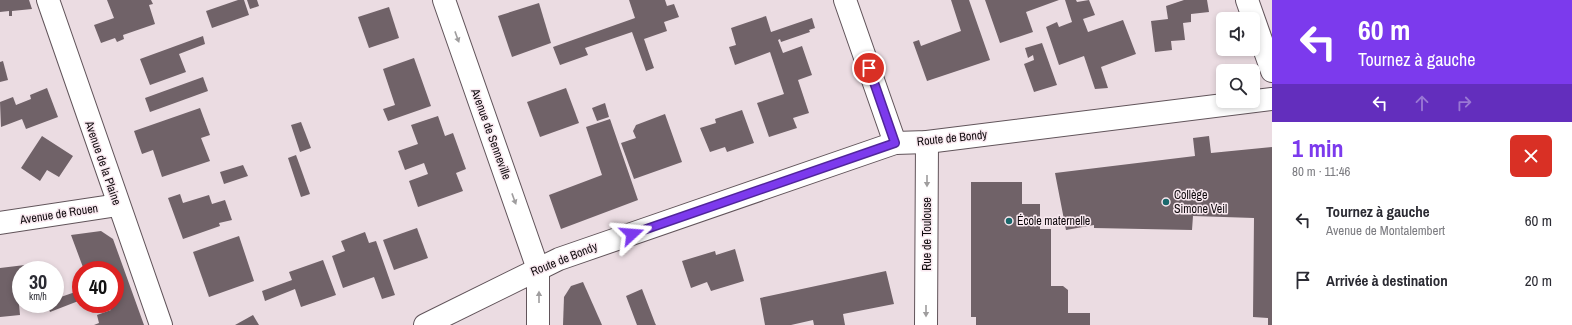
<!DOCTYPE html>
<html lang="fr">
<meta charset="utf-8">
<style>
:root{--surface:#fff;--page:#f2f2f3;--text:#2b2b33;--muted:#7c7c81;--accent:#7c3aed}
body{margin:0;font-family:"Archivo Narrow",sans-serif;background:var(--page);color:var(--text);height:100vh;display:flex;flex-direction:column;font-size:15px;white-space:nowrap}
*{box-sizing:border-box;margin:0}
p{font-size:13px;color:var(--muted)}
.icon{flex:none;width:22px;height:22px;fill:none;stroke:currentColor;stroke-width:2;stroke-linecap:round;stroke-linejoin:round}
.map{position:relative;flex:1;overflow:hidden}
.side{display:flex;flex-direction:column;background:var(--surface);width:300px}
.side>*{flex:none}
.banner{background:#7c3aed;color:#fff;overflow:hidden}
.fabs{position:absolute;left:1216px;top:12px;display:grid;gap:8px}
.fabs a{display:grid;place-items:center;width:44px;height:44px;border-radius:6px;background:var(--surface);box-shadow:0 2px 6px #0003;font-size:20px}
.speed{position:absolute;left:12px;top:261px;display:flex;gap:8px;font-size:20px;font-weight:700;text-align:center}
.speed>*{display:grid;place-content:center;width:52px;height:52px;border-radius:50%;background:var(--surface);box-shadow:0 2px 6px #0003;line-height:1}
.speed small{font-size:10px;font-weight:400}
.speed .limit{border:6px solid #d22;background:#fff;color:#111}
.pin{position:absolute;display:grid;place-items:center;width:34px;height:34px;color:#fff;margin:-17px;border:2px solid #fff;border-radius:50%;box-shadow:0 1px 4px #0007}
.me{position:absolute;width:44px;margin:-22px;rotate:71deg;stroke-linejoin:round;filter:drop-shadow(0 0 3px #0008)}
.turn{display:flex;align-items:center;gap:14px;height:84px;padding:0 20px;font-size:18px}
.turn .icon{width:52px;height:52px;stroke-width:2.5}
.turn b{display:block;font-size:28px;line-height:34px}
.lanes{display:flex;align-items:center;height:38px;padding:0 20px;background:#0003;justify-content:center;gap:20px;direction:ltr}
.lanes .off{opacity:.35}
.round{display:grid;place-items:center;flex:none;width:42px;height:42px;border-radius:6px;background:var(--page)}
.overview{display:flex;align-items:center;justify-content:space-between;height:68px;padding:0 20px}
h1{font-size:24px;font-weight:800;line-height:30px;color:var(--accent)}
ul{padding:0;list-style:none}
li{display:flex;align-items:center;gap:12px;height:60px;padding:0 20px}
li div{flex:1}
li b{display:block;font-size:15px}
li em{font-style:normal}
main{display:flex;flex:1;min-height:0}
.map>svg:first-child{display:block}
.building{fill:#706268}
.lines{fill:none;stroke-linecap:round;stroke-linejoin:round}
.minor-casing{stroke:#61545a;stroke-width:24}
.minor{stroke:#fff;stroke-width:22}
.oneway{fill:#9f9d9e}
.route-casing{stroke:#51269a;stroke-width:10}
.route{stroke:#7c3aed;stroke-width:7}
.poi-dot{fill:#1a686c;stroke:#f9e9f0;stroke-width:1.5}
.labels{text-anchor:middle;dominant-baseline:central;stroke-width:3;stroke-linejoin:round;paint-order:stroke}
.street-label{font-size:12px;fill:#0f0a0d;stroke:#f9e9f0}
.poi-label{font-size:12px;fill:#0f0a0d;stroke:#f9e9f0;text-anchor:start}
</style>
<main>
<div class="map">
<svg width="1272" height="325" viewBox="0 0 1272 325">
<rect width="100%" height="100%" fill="#ebdce2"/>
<g class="building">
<polygon points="0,0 29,0 32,9 12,11 12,16 9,16 9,11 0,12"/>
<polygon points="107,0 151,0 153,4 149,5 155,24 123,35 124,39 117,42 115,38 101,43 94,25 114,18"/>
<polygon points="238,0 244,0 249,15 212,28 206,11"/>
<polygon points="247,0 257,0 259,6 250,9"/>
<polygon points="629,0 665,0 667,6 674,4 679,17 664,22 667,31 644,39 654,68 646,71 632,32 585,48 588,55 560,65 553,47 635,18"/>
<polygon points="951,0 969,0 990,60 927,81 913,42 919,40 921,46 961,31"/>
<polygon points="985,0 1059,0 1026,12 1033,32 1000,43"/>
<polygon points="1065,0 1076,0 1077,2 1089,0 1095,15 1083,19 1088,32 1123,20 1136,54 1101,67 1108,88 1095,89 1084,56 1059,65 1046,27 1057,22 1059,27 1072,22"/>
<polygon points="1184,0 1207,0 1209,12 1191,14 1191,22 1183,23 1185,40 1171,41 1172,50 1155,52 1151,21 1168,19 1166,6"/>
<polygon points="539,3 551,43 512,57 498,16"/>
<polygon points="389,7 399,38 369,48 358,17"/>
<polygon points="766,16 771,32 812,18 815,28 809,30 810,32 781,42 780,39 778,40 783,53 802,46 812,75 798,80 809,113 793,118 797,128 769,137 757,103 784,94 770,52 735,65 729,47 736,45 731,28"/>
<polygon points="203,36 205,44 179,54 186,72 150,85 140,59"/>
<polygon points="1042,43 1057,85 1034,92 1024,64 1034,60 1033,55 1028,58 1025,48"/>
<polygon points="414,58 431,106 388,121 383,109 395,105 383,69"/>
<polygon points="3,61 8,80 0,82 0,62"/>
<polygon points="203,77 208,91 150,112 145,98"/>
<polygon points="47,88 58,117 26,129 22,119 1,127 0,102 13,97 16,105 31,99 30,95"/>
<polygon points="566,88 579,123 540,137 527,102"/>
<polygon points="605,103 609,117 597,121 592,108"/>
<polygon points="200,108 210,135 201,138 210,161 162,177 153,150 142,154 134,131"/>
<polygon points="742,110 754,143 727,152 725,147 710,152 700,128 716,123 715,119"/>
<polygon points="665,114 682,162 634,179 621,143 636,138 633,131 636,125"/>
<polygon points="438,116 445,136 453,133 466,169 456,173 463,191 418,207 409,181 428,174 424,163 405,170 398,151 418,144 411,125"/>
<polygon points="610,119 638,200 561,229 549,195 602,175 586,127"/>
<polygon points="301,122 311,148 300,152 291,125"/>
<polygon points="42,136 73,156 59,177 47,170 40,181 21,168"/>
<polygon points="1209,136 1211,153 1272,147 1272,325 1268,325 1268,318 1253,317 1254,218 1193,216 1192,230 1094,228 1094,225 1066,230 1055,173 1195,156 1193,138"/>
<polygon points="296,155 310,194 301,197 288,158"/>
<polygon points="243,165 248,176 224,184 220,172"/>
<polygon points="971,182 1022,182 1022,204 1040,204 1040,229 1051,229 1051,286 1063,286 1068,290 1068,313 1090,313 1090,325 976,325 976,317 971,317"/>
<polygon points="180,194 183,203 209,195 212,204 225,200 232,220 219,223 220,226 183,239 168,198"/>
<polygon points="417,228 428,258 394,270 383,240"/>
<polygon points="101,231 113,239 144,325 94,325 99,323 97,315 111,310 110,305 92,311 89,304 115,304 115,270 84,270 71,235"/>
<polygon points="365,232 369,243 376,241 395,295 382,299 374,277 343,288 332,256 345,251 341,241"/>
<polygon points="239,236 254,281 209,297 193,252"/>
<polygon points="735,249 744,281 711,291 707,282 691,288 682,261 715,251 716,255"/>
<polygon points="323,260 336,295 301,307 295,289 265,301 262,291 292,280 289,272"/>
<polygon points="25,265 25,270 21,270 21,303 19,304 20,315 0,317 0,268"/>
<polygon points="886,271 894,304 843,314 845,325 814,325 813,320 791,325 765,325 760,298"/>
<polygon points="583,282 602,325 563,325 564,297 571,286"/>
<polygon points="642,289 655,323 656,325 637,325 626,296"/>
<polygon points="81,290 81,300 50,312 47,304 55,304 55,299"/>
<polygon points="253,315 259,325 235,325"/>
</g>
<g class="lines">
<defs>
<g id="minor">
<polyline points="48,0 161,325"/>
<polyline points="444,0 538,269 538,325"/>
<polyline points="845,0 895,143"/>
<polyline points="1247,0 1272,71"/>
<polyline points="0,223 118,205"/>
<polyline points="425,325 559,259 895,143 927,142 1272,99"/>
<polyline points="926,325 927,142"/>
</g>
</defs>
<use href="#minor" class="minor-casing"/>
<use href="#minor" class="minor"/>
</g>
<defs><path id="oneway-solid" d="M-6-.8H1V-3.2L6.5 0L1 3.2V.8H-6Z"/></defs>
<g class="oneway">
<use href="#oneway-solid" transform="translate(457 37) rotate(70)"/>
<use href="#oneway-solid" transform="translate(927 181) rotate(90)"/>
<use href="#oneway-solid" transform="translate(514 199) rotate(70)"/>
<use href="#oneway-solid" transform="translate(539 297) rotate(-90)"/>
<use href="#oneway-solid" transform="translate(926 311) rotate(90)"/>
</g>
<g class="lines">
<defs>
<polyline id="route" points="632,234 895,143 869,68"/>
</defs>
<use href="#route" class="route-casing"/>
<use href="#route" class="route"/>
</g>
<g class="poi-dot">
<circle cx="1166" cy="202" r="4"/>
<circle cx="1009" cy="221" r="4"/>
</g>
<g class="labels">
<g class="street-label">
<text transform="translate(491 134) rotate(70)">Avenue de Senneville</text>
<text transform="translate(952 138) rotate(-6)">Route de Bondy</text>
<text transform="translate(103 163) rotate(71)">Avenue de la Plaine</text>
<text transform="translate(59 214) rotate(-9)">Avenue de Rouen</text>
<text transform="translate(927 234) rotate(-90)">Rue de Toulouse</text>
<text transform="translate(564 259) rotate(-22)">Route de Bondy</text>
</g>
<g class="poi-label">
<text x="1174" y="195">Collège<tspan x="1174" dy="14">Simone Veil</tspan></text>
<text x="1017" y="221">École maternelle</text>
</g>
</g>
</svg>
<div class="fabs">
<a><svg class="icon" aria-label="sound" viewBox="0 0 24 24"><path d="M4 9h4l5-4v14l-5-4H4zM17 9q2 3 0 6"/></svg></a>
<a><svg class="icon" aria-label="search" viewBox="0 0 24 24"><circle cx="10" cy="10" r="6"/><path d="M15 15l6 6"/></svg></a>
</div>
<div class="speed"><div>30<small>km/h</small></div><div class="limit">40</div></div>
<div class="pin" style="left:869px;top:68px;background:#d93025"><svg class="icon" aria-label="arrive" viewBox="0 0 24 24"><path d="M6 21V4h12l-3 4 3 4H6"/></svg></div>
<svg class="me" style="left:632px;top:234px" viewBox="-20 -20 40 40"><path d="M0-17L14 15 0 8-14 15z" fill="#7c3aed" stroke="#fff" stroke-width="4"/></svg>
</div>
<section class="side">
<div class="banner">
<div class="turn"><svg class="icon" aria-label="left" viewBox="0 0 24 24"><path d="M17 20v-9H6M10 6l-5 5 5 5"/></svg><div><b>60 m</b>Tournez à gauche</div></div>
<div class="lanes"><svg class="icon" aria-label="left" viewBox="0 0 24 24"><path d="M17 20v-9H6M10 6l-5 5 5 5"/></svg><svg class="icon off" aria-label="ahead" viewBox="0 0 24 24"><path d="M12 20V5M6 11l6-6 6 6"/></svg><svg class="icon off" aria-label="right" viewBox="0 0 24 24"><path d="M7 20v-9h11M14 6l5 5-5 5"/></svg></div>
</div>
<div class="overview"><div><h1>1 min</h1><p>80 m · 11:46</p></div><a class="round" style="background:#d93025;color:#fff"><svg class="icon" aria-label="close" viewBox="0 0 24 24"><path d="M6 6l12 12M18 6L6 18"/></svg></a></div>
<ul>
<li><svg class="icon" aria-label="left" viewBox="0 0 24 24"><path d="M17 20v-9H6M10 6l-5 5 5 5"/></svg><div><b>Tournez à gauche</b><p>Avenue de Montalembert</p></div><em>60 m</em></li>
<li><svg class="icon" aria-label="arrive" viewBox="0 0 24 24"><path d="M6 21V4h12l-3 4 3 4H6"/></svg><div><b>Arrivée à destination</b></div><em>20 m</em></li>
</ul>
</section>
</main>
